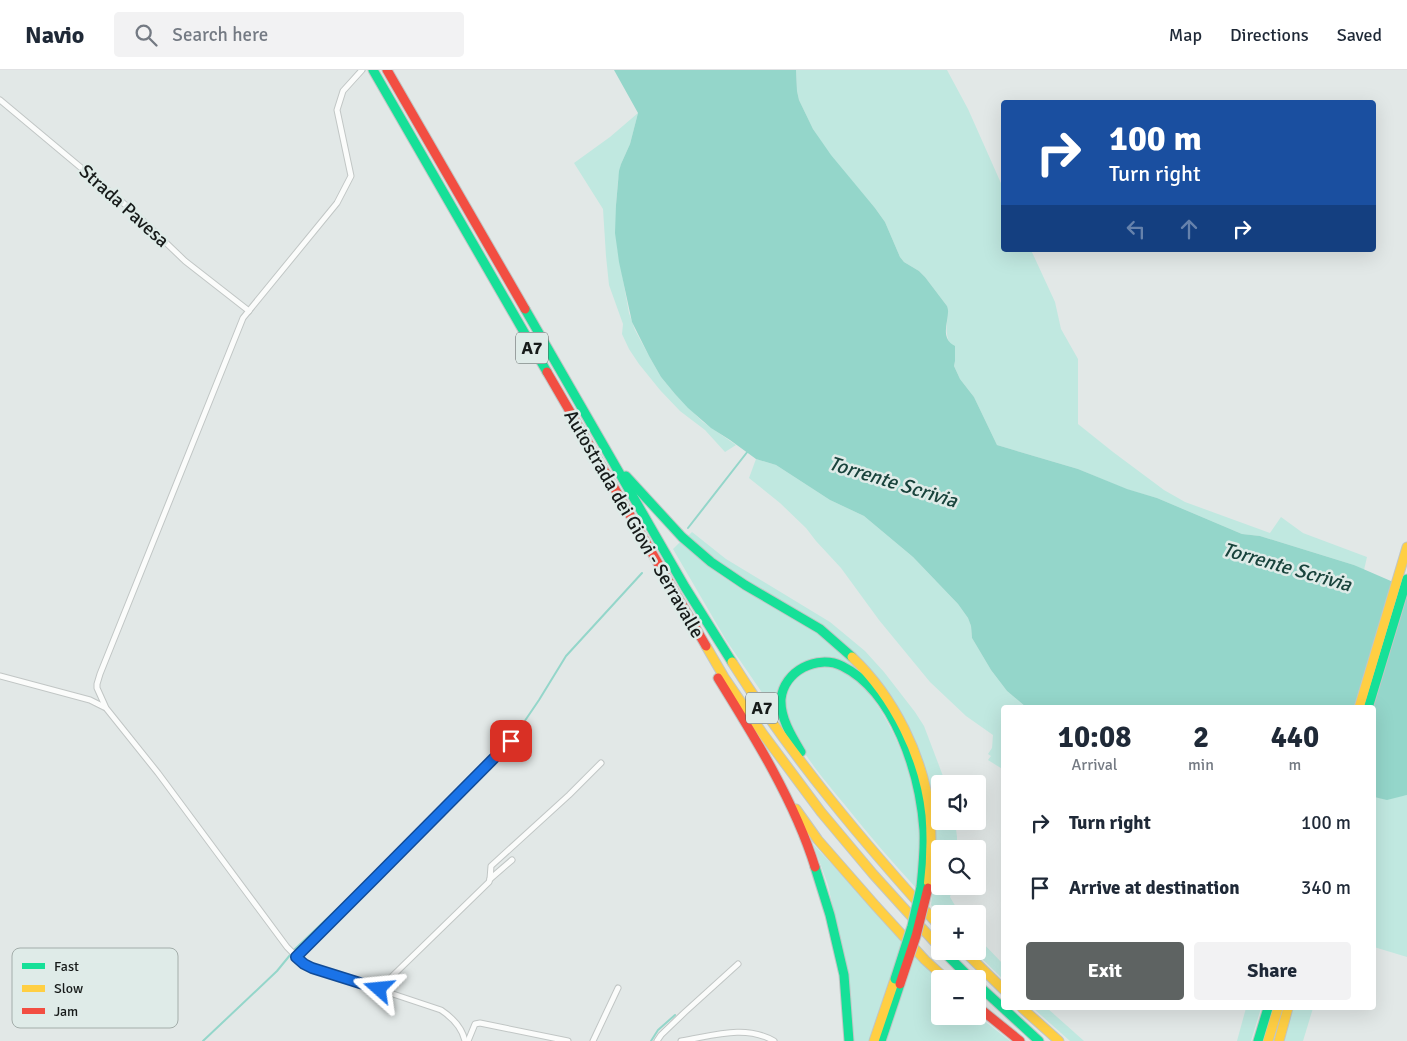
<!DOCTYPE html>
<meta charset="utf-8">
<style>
:root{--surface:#fff;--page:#f2f2f3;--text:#1f2937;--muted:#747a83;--line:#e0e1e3;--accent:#5e6362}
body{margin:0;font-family:Signika,sans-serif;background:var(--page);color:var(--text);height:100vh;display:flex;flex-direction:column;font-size:19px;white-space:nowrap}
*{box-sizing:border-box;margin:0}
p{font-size:16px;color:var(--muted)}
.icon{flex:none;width:28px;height:28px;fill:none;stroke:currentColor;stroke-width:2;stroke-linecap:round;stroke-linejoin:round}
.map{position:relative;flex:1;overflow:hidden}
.panel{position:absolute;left:1001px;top:635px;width:375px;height:305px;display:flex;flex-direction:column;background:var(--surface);border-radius:5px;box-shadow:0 5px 20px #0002}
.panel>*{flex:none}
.hud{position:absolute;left:1001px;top:30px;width:375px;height:152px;border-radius:5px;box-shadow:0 5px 20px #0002;background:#1a4fa0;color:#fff;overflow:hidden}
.tools{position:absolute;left:931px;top:705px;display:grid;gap:10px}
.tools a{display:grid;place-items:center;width:55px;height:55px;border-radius:5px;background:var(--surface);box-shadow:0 5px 20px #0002;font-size:25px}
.pin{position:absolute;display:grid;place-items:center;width:42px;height:42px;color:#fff;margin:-21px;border-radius:10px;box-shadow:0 2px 8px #0006}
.me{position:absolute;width:55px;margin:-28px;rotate:288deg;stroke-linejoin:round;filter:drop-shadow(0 0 4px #0008)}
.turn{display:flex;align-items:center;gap:18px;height:105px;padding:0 25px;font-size:22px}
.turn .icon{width:65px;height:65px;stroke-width:2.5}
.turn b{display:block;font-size:35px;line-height:42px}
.lanes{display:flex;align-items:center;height:48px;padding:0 25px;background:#0003;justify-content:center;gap:25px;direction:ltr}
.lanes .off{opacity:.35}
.eta{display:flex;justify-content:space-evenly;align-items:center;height:85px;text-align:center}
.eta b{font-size:30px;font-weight:700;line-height:35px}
.button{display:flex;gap:10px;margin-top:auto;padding:10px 25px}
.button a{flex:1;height:58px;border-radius:5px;background:var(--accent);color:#fff;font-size:20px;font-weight:700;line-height:58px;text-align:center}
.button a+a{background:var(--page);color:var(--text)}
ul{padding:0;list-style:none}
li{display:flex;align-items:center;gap:15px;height:65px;padding:0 25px}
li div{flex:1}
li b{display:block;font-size:19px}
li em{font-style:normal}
header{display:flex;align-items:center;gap:30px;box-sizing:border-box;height:70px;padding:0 25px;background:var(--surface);border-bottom:1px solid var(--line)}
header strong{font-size:24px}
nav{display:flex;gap:28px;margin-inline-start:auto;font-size:18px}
.search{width:350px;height:45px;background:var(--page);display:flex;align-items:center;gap:12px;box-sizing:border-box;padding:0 18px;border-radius:5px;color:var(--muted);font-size:19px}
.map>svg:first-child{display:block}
.green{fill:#c0e8e0}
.water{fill:#94d6ca}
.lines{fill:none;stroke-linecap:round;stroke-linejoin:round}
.stream{stroke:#94d6ca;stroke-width:2}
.street-casing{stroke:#c1c6c5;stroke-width:7}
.fast-casing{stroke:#c1c6c5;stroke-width:11}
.slow-casing{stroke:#c1c6c5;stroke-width:11}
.jam-casing{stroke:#c1c6c5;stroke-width:11}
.street{stroke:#fbfcfb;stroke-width:5}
.fast{stroke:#16e098;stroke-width:9}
.slow{stroke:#ffcf43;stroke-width:9}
.jam{stroke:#f24e42;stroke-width:9}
.fast-bridge-casing{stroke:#c1c6c5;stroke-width:11;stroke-linecap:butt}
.jam-bridge-casing{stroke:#c1c6c5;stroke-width:11;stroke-linecap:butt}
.fast-bridge{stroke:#16e098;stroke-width:9}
.jam-bridge{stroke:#f24e42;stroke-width:9}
.route-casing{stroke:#114b97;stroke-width:12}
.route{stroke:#1a73e8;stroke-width:9}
.labels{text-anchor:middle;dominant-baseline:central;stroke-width:5;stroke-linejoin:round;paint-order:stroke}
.shield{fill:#dfebe8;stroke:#535958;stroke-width:1}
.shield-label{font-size:18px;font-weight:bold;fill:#171b1a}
.street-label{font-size:19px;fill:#171b1a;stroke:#dfebe8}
.water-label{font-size:20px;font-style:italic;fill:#19433c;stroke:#dfebe8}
.key{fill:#dfebe8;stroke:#a3adaa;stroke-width:1}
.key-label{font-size:14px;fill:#171b1a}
</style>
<header>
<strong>Navio</strong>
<div class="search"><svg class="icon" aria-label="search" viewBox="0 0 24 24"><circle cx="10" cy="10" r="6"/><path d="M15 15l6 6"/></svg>Search here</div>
<nav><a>Map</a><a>Directions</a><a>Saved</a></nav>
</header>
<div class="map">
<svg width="1407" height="971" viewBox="0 0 1407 971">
<rect width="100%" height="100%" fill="#e2e8e7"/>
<g class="green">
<path d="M796,0h151l21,39 36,81v60h27l24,52 6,27 17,30v65l35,28 51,38 21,12 85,31 11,-16 22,16 64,24 -3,13 -10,-5 -94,-29 -18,-2 -85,-36 -31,-9 -48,-20 -81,-24 -23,-48 -14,-18 -6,-13c3,-12 -6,-21 -7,-32 -2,-9 3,-21 0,-28l-22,-29 -6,-6 -15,-9 -4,-5 -15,-35 -10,-14 -45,-53 -17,-26 -14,-29 -2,-9z"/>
<polygon points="638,43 630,74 621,94 618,111 616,135 617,176 629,243 635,260 649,286 661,307 675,324 703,352 736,375 725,382 705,360 680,341 660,320 639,294 629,279 622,264 623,254 609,215 606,186 603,139 574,93 610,67"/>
<polygon points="756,389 776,395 830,430 864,446 913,487 958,534 968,548 971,556 972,568 991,600 1007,621 1026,637 1004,638 1004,700 988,690 991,686 988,684 992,678 993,665 966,646 930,612 879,550 841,498 816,471 806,458 780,433 749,408"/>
<polygon points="692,462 726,489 830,552 865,581 884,602 915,642 924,656 946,714 940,714 940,751 955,751 957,767 957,779 940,779 940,816 953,816 950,827 960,844 940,844 940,845 931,835 934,810 934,760 931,734 866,597 751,515 729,501 688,466"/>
<polygon points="680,472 719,504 741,519 809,556 844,586 863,606 849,596 808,591 798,595 783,610 778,621 777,632 778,646 726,570 673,479"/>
<path d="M827,595c9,3 17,6 24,11 28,20 53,75 62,108 4,18 7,38 7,56 1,16 -1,33 -3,49 -25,-27 -49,-55 -72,-84 -22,-27 -70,-79 -57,-116 4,-9 11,-18 20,-21 6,-2 13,-2 19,-3z"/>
<polygon points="1407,725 1407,887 1374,877 1374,727 1387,729"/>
<polygon points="813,774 903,871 870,971 853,971 851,932 844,888 828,815"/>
<polygon points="978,868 1004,895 1004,910 974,881 978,881"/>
<polygon points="915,884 940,910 940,946 978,946 1010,971 886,971 895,940"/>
<polygon points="1033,938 1047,938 1084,971 1070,971"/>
<polygon points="1246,938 1261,938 1251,971 1237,971"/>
<polygon points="1293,938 1313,938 1303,971 1284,971"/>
</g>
<path class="water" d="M614,0h182l1,21 2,9 14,29 18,26 44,53 10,14 15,35 4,5 15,9 6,6 22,29c5,11 -10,31 8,40v15l-1,5 6,13 14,18 23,48 81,24 49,20 30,9 85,36 18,2 94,29 53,23v207l-20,5 -13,-3v-89l-348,-1 -19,-16 -16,-21 -19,-32 -1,-12 -3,-8 -10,-14 -45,-47 -49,-41 -34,-16 -54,-35 -20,-6 -26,-19 -19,-12 -23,-20 -13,-14 -14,-17 -12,-21 -17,-34 -13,-60 -4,-29 1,-28 3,-34 2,-7 9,-20 8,-31z"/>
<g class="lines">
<g class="stream">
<polyline points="688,458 748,381"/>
<polyline points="203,971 277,901 295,879 352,825 520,658 539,630 566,586 642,503"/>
<polyline points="651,971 658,960 675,945"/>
</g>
<defs>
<g id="street">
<path d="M362,0l-19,21 -6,19 14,66 -14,27 -94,115 -143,356 -3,10v4l9,20 52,65 129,174c8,8 14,15 25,20l129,43c12,8 21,17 24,31"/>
<polyline points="0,30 134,142 185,191 249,241"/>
<polyline points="0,606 90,630 104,637"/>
<polyline points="490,809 512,790"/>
<polyline points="296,887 376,807 524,658"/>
<polyline points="379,919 489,812 490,809 491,796 569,725 601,693"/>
<polyline points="468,971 475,954 480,953 568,971"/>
<polyline points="593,971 618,918"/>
<polyline points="657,971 661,965 685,942 738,894"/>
<path d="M681,971c31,-5 64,-17 93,0"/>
</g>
<g id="fast">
<polyline points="373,0 547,302"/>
<polyline points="525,239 685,517 732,592"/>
<polyline points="626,406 682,467 711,492 745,515 820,559 852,587"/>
<polyline points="1368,638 1407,509"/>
<path d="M801,682c-9,-15 -21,-34 -20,-53 3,-28 36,-45 61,-33 53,26 78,108 82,164 1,19 -1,38 -3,57"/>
<polyline points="815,797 830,845 844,905 849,971"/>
<polyline points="943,881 971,909"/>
<polyline points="978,915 1039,971"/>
<polyline points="881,971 900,914"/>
<polyline points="1258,971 1268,938"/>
</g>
<g id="slow">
<polyline points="706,576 724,607 763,664 821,742 873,804 940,878"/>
<path d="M852,587c42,40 72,100 78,158 2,25 1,49 -2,73"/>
<path d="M732,592c60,96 133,182 208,265"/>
<polyline points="1359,638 1407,477"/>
<polyline points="796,739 818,770 874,834 925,890 946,909"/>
<polyline points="964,881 1004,920"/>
<polyline points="1022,938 1059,971"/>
<polyline points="874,971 895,909"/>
<polyline points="1268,971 1278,938"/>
<polyline points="1279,971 1288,938"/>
</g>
<g id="jam">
<polyline points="387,0 525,239"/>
<polyline points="547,302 706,576"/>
<path d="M718,608c36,58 77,124 97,189"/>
<polyline points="978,937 1020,971"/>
</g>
</defs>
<use href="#street" class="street-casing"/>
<use href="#fast" class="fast-casing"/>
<use href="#slow" class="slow-casing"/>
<use href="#jam" class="jam-casing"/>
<use href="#street" class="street"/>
<use href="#fast" class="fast"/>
<use href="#slow" class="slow"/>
<use href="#jam" class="jam"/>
<defs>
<polyline id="fast-bridge" points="895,909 912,856 921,817"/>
<polyline id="jam-bridge" points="900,914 916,866 928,818"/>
</defs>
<use href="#fast-bridge" class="fast-bridge-casing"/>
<use href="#jam-bridge" class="jam-bridge-casing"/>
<use href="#fast-bridge" class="fast-bridge"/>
<use href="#jam-bridge" class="jam-bridge"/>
</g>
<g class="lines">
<defs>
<polyline id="route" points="379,919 312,898 304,894 296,887 376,807 511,671"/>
</defs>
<use href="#route" class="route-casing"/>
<use href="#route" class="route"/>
</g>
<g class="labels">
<g class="shield">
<rect x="516" y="262.5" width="32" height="31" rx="4"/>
<rect x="746" y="622.5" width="32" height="31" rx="4"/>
</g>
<g class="shield-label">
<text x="532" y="278">A7</text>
<text x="762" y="638">A7</text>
</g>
<g class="street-label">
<text transform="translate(124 136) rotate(42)">Strada Pavesa</text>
<text transform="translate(634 454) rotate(60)">Autostrada dei Giovi - Serravalle</text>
</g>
<g class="water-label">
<text transform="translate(893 412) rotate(17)">Torrente Scrivia</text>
<text transform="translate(1287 497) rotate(16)">Torrente Scrivia</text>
</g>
</g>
<rect x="12" y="878" width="166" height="80" rx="8" class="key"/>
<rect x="22" y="893" width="23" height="6" fill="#16e098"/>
<rect x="22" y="915" width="23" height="7" fill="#ffcf43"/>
<rect x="22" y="938" width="23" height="6" fill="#f24e42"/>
<g class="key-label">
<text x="54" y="901">Fast</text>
<text x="54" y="923">Slow</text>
<text x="54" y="946">Jam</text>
</g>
</svg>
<div class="tools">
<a><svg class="icon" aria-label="sound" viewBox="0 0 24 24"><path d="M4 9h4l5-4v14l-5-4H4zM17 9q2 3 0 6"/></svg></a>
<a><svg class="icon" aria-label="search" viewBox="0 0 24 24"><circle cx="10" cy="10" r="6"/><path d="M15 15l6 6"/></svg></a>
<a>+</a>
<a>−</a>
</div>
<div class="pin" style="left:511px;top:671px;background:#d93025"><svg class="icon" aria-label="arrive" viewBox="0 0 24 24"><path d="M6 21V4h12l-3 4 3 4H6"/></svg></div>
<svg class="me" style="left:379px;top:919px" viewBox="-20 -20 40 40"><path d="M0-17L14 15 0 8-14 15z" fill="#1a73e8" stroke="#fff" stroke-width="4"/></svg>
<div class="hud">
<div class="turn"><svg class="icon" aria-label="right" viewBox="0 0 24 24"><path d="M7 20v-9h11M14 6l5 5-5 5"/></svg><div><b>100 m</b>Turn right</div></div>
<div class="lanes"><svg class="icon off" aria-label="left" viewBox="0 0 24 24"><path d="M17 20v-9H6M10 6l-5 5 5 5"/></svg><svg class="icon off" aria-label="ahead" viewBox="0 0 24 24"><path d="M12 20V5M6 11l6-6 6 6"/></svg><svg class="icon" aria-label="right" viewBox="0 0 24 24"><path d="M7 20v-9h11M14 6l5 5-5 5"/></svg></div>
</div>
<section class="panel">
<div class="eta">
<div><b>10:08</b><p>Arrival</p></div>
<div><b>2</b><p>min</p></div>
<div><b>440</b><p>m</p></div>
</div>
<ul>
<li><svg class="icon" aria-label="right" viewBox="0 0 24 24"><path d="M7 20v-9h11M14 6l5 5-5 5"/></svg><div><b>Turn right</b></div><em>100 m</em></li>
<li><svg class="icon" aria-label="arrive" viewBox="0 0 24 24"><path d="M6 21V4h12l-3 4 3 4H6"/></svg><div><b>Arrive at destination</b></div><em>340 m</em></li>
</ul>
<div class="button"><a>Exit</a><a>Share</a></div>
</section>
</div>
